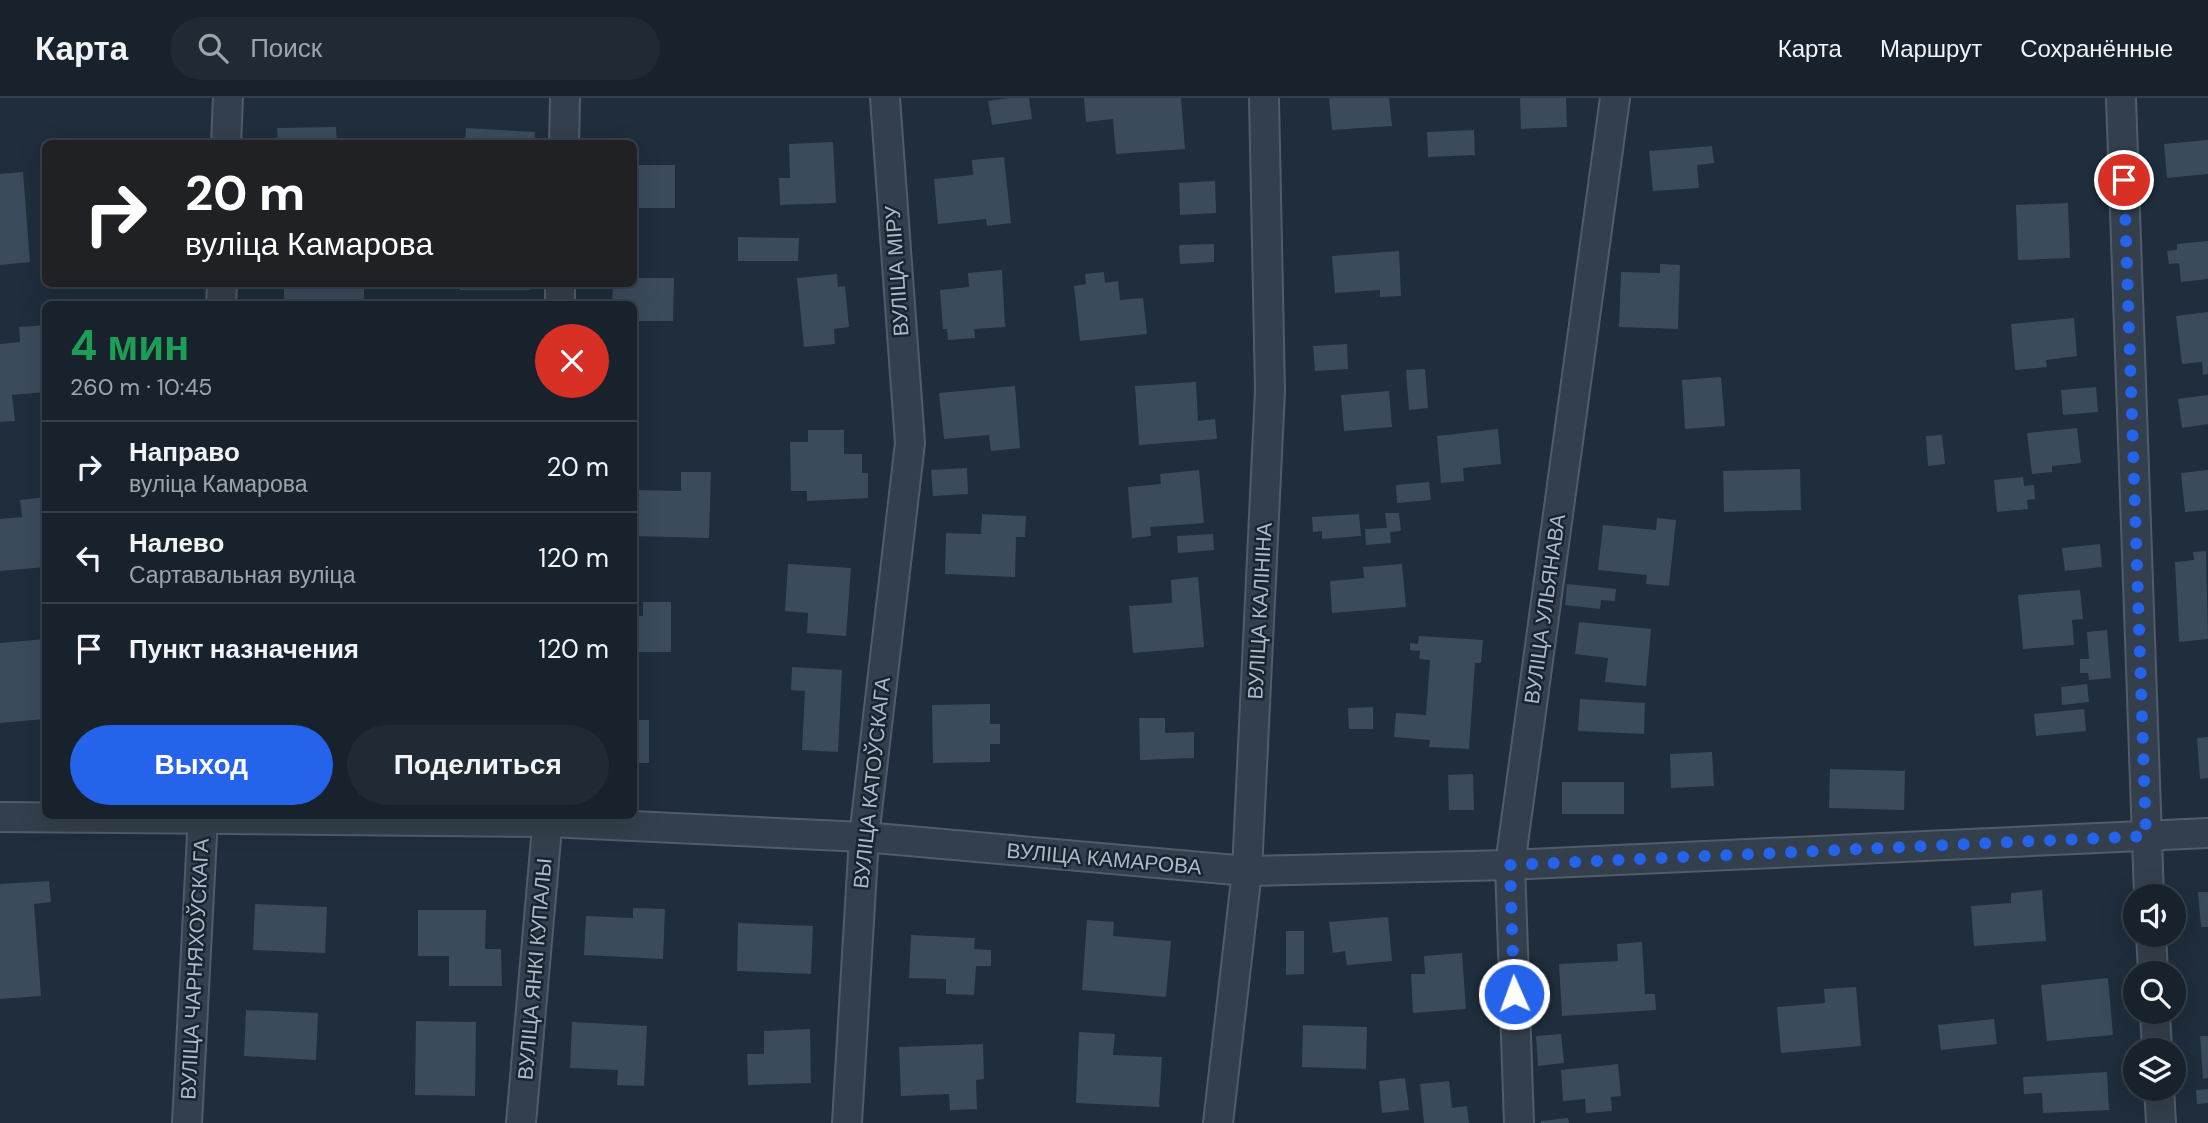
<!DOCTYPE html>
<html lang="ru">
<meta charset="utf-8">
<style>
:root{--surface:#17222d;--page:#202a35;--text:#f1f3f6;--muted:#9ea4aa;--line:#363f49;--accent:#2563eb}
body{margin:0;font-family:"DM Sans",sans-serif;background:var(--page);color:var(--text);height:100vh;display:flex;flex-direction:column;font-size:26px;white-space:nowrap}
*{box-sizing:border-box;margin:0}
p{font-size:23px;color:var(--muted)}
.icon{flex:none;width:38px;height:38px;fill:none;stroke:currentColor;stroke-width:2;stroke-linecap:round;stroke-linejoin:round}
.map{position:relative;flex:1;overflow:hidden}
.drawer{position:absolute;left:42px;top:203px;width:595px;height:518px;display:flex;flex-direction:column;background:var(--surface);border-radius:10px;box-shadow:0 7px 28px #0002,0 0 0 2px var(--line)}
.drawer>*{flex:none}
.hud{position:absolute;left:42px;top:42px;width:595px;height:147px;border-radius:10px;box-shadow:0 7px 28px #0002,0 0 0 2px var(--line);background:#202124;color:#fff;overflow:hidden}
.controls{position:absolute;left:2123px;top:786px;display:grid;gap:14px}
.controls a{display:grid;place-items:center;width:63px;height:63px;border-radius:50%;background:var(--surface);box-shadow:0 7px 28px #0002,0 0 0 2px var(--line);font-size:35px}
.pin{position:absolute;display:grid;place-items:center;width:60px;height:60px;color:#fff;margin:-30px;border:4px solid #fff;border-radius:50%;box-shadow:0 2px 7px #0007}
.me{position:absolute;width:77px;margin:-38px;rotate:358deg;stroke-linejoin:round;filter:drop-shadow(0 0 5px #0008)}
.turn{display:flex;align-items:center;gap:24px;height:147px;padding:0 28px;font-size:32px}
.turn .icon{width:91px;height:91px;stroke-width:2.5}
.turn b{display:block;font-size:49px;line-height:60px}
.round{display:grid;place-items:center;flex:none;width:74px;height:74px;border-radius:37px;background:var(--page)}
.head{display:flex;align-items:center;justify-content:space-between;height:119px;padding:0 28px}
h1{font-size:42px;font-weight:700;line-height:52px;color:#1e9e55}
.primary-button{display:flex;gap:14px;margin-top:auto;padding:14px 28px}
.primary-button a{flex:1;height:80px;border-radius:42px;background:var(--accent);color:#fff;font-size:28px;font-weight:700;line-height:80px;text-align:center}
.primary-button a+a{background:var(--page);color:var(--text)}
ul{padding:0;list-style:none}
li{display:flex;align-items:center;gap:21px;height:91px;padding:0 28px;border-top:2px solid var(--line)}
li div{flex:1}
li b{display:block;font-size:26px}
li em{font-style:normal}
header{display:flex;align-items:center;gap:42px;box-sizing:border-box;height:98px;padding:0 35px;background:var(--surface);border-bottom:2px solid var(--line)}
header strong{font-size:33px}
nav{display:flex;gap:38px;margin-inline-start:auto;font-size:24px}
.search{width:490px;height:63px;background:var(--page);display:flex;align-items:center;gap:18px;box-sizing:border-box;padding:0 24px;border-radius:38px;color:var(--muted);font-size:26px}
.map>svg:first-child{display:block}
.building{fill:#3b4b5c}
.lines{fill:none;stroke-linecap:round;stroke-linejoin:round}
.street-casing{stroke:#515c6a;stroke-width:32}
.street{stroke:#333f4c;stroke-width:28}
.route{stroke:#2563eb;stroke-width:12;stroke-dasharray:0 21.6}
.labels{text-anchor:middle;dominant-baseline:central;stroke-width:5;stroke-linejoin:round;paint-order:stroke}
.street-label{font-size:21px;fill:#aeb9c8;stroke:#192431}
</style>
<header>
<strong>Карта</strong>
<div class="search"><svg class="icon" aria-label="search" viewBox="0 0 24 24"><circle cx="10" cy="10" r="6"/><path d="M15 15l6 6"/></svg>Поиск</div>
<nav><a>Карта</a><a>Маршрут</a><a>Сохранённые</a></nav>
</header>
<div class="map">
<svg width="2208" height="1025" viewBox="0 0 2208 1025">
<rect width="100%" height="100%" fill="#1f2d3c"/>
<g class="building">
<polygon points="1008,0 1029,0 1032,21 992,27 988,3"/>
<polygon points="1084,0 1181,0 1185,51 1116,56 1113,21 1086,24"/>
<polygon points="1329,0 1389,0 1392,28 1332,32"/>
<polygon points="1520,0 1566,0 1567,29 1521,31"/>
<polygon points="336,29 337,46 278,46 277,30"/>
<polygon points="466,30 535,34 534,46 465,46"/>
<polygon points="1474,32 1475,57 1428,59 1427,34"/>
<polygon points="2208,42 2208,76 2167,80 2164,46"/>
<polygon points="833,44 836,105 780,107 779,80 790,80 789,46"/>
<polygon points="1712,48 1714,65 1697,67 1699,90 1653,93 1649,53"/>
<polygon points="1004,59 1011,125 987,128 986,121 938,126 934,81 973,77 972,62"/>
<rect x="634" y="67" width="41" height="43"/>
<polygon points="23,74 30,164 0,167 0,76"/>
<polygon points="1215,83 1216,115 1180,117 1179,85"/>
<polygon points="2068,105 2070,160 2018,162 2016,107"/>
<polygon points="738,139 799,140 798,163 738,163"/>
<polygon points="2208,143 2208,181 2181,184 2179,165 2169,166 2167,153 2177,152 2177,146"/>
<polygon points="1214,146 1214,164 1180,166 1179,147"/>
<polygon points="1399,153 1401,198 1380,199 1380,192 1335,195 1332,158"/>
<polygon points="1660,166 1680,167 1678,231 1619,229 1621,174 1660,175"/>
<polygon points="1002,172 1005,229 974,231 975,240 948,242 947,231 943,231 940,192 969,189 968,175"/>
<polygon points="1104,174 1105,185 1118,183 1120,202 1143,200 1147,236 1080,243 1074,188 1086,186 1085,176"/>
<polygon points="837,176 838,189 845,188 849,229 834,231 835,246 804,249 797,180"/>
<polygon points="634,180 674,180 673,223 634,223 634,206 612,206 613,186 634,186"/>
<polygon points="284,186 364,186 364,206 311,206 311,201 284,202"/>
<rect x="460" y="186" width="70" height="6"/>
<polygon points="2208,214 2208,276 2203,277 2202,264 2182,266 2176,218"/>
<polygon points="2074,220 2077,258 2046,262 2047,269 2015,272 2011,226"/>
<polygon points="46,227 46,294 12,297 15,323 0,324 0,246 20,244 19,229"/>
<polygon points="1347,246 1348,271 1315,273 1313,248"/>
<polygon points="1425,271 1428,310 1409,312 1406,272"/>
<polygon points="1721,279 1725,328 1685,331 1682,282"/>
<polygon points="1196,284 1198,323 1215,321 1217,341 1139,347 1135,288"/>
<polygon points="1015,288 1020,350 991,353 989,337 944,341 939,295"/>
<polygon points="2096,289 2098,314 2063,317 2061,292"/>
<polygon points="1389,293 1392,329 1344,333 1341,297"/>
<polygon points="2208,297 2208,326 2182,330 2178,301"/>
<polygon points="2077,330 2081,365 2052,368 2052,374 2032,376 2027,335"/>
<polygon points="1498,331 1501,366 1463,370 1464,383 1441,385 1437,338"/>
<polygon points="808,332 844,332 844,356 862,356 862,375 868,375 868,400 807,403 807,393 791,393 790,344 808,344"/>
<polygon points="1942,337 1945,366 1928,368 1926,338"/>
<polygon points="967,370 968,396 933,398 931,372"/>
<polygon points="1800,371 1801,412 1724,414 1723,373"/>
<polygon points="1199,372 1204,425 1150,429 1151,438 1132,440 1128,389 1161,386 1160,376"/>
<polygon points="2208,372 2208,412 2185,414 2181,375"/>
<polygon points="681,374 711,374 709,440 634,438 637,392 681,393"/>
<polygon points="2023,379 2024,388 2034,387 2035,401 2027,402 2028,411 1997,414 1994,382"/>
<polygon points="1429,384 1431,402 1397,405 1396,387"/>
<polygon points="46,399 46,469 0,473 0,421 22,419 20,402"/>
<polygon points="1385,415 1399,415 1401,433 1390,434 1391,445 1366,447 1365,431 1387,430"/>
<polygon points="982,416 1026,418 1025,439 1016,439 1015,479 945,476 946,435 981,436"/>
<polygon points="1359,416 1361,438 1322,441 1322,433 1313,434 1312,419"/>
<polygon points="1657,420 1676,422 1669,488 1646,486 1647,477 1598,472 1603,427 1656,432"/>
<polygon points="1213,436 1214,452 1178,455 1177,438"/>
<polygon points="2100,446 2102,469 2065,473 2062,450"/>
<polygon points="2206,453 2208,541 2179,544 2175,464 2194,462 2193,454"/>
<polygon points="788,466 851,470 846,538 807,535 808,515 785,513"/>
<polygon points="1402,466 1406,509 1332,515 1330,483 1364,480 1363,469"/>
<polygon points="1198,479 1204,549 1133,555 1129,508 1172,505 1171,482"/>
<polygon points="1567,486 1616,491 1615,503 1601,502 1600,511 1565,507"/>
<polygon points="2080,492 2083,521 2072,522 2074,547 2023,551 2018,497"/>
<polygon points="643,504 671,504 671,554 634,554 634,518 643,518"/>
<polygon points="1579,524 1651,531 1646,588 1605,584 1608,560 1575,556"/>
<polygon points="2107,532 2111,580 2089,582 2088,575 2080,575 2080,561 2089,561 2087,534"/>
<polygon points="1419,538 1483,542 1481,565 1475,565 1469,651 1429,649 1430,642 1394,639 1396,615 1426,617 1430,562 1419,561 1420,553 1410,552 1410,545 1418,546"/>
<polygon points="46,541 46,589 41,589 44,621 0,625 0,545"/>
<polygon points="792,569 842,572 838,654 802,652 805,593 791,592"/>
<polygon points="2087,586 2089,604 2062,607 2061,589"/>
<polygon points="1580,601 1645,605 1644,636 1578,633"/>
<polygon points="990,606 990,626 1000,626 1000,646 990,646 990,664 933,665 932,607"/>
<polygon points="1373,609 1373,631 1349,631 1348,610"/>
<polygon points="2084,611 2086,633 2036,638 2034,616"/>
<polygon points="1139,620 1165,620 1165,635 1194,634 1194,660 1140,662"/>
<rect x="634" y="622" width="15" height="43"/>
<polygon points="2208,639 2208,680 2200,681 2197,640"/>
<polygon points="1712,654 1714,688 1671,690 1670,656"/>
<polygon points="1830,671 1905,673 1904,712 1829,710"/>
<polygon points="1473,676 1474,712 1449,712 1448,677"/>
<rect x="1562" y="684" width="62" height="32"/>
<polygon points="49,783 51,804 34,806 41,898 0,901 0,786"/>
<polygon points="2042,792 2046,843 1974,848 1971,808 2011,805 2011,795"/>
<polygon points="2198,794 2208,794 2208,829 2201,829"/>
<polygon points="255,806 327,809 325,855 253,852"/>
<polygon points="633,810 665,811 663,861 584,857 586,818 633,820"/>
<polygon points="418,812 486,812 485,851 501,851 502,888 449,888 449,858 418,858"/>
<polygon points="1388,819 1392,863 1347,867 1345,853 1333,855 1329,824"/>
<polygon points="1087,822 1114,824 1113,838 1171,843 1166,899 1082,892"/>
<polygon points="738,825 813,828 811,876 737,873"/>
<polygon points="1286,833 1304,833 1304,876 1286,877"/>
<polygon points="911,837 975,840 974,851 991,852 991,868 976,868 974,897 946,896 946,881 909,880"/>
<polygon points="1642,844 1645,896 1655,896 1656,912 1562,918 1559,866 1618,863 1617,846"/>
<polygon points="1462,855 1466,911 1413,915 1411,876 1425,876 1424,858"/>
<polygon points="2108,880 2113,937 2047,943 2041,887"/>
<polygon points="1856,889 1861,948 1781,955 1777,909 1825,905 1824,891"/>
<polygon points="246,912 318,915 316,962 244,958"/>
<polygon points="1994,921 1997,946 1941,952 1938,927"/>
<polygon points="416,923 476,924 475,998 415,997"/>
<polygon points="572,924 647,928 644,988 617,987 618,972 570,970"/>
<polygon points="1303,927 1367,929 1366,971 1302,969"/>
<polygon points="810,931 811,985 748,987 747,956 764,956 764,933"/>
<polygon points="1079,934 1115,936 1113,957 1162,959 1159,1009 1076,1005"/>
<polygon points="1561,936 1564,965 1538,968 1536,938"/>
<polygon points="2200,938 2208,938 2208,980 2203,981"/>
<polygon points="983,946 984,981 976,982 977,1011 950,1012 949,996 901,998 899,949"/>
<polygon points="1618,966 1621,998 1611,999 1612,1013 1586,1015 1585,1001 1563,1003 1561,972"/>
<polygon points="2107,974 2109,1012 2043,1015 2042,995 2024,996 2023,979"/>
<polygon points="1405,980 1409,1012 1382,1015 1379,983"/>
<polygon points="1449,983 1452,1010 1467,1008 1469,1025 1424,1025 1420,986"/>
<polygon points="2208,991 2208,1005 2197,1006 2196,992"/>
<polygon points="1568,1020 1569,1025 1541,1025 1541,1023"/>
</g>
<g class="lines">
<defs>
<g id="street">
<polyline points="2121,0 2149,798"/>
<polyline points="226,46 228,0"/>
<polyline points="564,46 565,0"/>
<polyline points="221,206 222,186"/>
<polyline points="560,206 560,186"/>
<polyline points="0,719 548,724 864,739 1247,773 1510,767 2208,735"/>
<polyline points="2151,836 2153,875"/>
<polyline points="2155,914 2157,952"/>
<polyline points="2159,990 2161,1025"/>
<polyline points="187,1025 203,718"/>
<polyline points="521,1025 548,718"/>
<polyline points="847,1025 864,739 910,345 885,0"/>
<polyline points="1218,1025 1247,773 1270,293 1264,0"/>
<polyline points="1519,1025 1510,767 1615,0"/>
</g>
</defs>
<use href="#street" class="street-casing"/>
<use href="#street" class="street"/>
</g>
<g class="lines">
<polyline class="route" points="1514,896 1510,767 2146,738 2124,82"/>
</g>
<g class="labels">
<g class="street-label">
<text transform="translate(897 173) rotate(-94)">ВУЛІЦА МІРУ</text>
<text transform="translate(1545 511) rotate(-82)">ВУЛІЦА УЛЬЯНАВА</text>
<text transform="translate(1260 513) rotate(-87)">ВУЛІЦА КАЛІНІНА</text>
<text transform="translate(872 685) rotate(-84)">ВУЛІЦА КАТОЎСКАГА</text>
<text transform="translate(1104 761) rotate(5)">ВУЛІЦА КАМАРОВА</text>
<text transform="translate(195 871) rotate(-87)">ВУЛІЦА ЧАРНЯХОЎСКАГА</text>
<text transform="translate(535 871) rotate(-85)">ВУЛІЦА ЯНКІ КУПАЛЫ</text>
</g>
</g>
</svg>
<div class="controls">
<a><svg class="icon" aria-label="sound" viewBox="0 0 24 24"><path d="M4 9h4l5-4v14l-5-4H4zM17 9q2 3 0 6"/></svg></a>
<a><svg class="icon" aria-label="search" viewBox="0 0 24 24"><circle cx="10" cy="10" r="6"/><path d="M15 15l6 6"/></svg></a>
<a><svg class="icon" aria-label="layers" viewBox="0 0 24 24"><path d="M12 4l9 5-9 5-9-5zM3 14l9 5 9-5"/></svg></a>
</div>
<div class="pin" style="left:2124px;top:82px;background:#d93025"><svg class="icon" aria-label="arrive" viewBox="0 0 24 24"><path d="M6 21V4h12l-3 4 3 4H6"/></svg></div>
<svg class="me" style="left:1514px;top:896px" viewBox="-20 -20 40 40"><circle r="17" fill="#2563eb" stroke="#fff" stroke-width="3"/><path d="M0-11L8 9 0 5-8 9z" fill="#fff"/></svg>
<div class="hud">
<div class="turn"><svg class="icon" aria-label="right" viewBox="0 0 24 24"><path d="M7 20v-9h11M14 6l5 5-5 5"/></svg><div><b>20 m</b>вуліца Камарова</div></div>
</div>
<section class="drawer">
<div class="head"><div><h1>4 мин</h1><p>260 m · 10:45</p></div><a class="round" style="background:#d93025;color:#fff"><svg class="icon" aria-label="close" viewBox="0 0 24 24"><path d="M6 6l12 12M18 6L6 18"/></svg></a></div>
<ul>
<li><svg class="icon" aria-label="right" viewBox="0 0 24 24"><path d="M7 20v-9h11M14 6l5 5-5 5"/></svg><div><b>Направо</b><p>вуліца Камарова</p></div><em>20 m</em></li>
<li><svg class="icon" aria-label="left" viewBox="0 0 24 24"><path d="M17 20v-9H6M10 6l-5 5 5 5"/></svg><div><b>Налево</b><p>Сартавальная вуліца</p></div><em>120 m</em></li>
<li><svg class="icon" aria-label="arrive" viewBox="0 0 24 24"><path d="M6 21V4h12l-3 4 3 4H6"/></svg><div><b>Пункт назначения</b></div><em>120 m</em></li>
</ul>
<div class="primary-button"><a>Выход</a><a>Поделиться</a></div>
</section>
</div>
